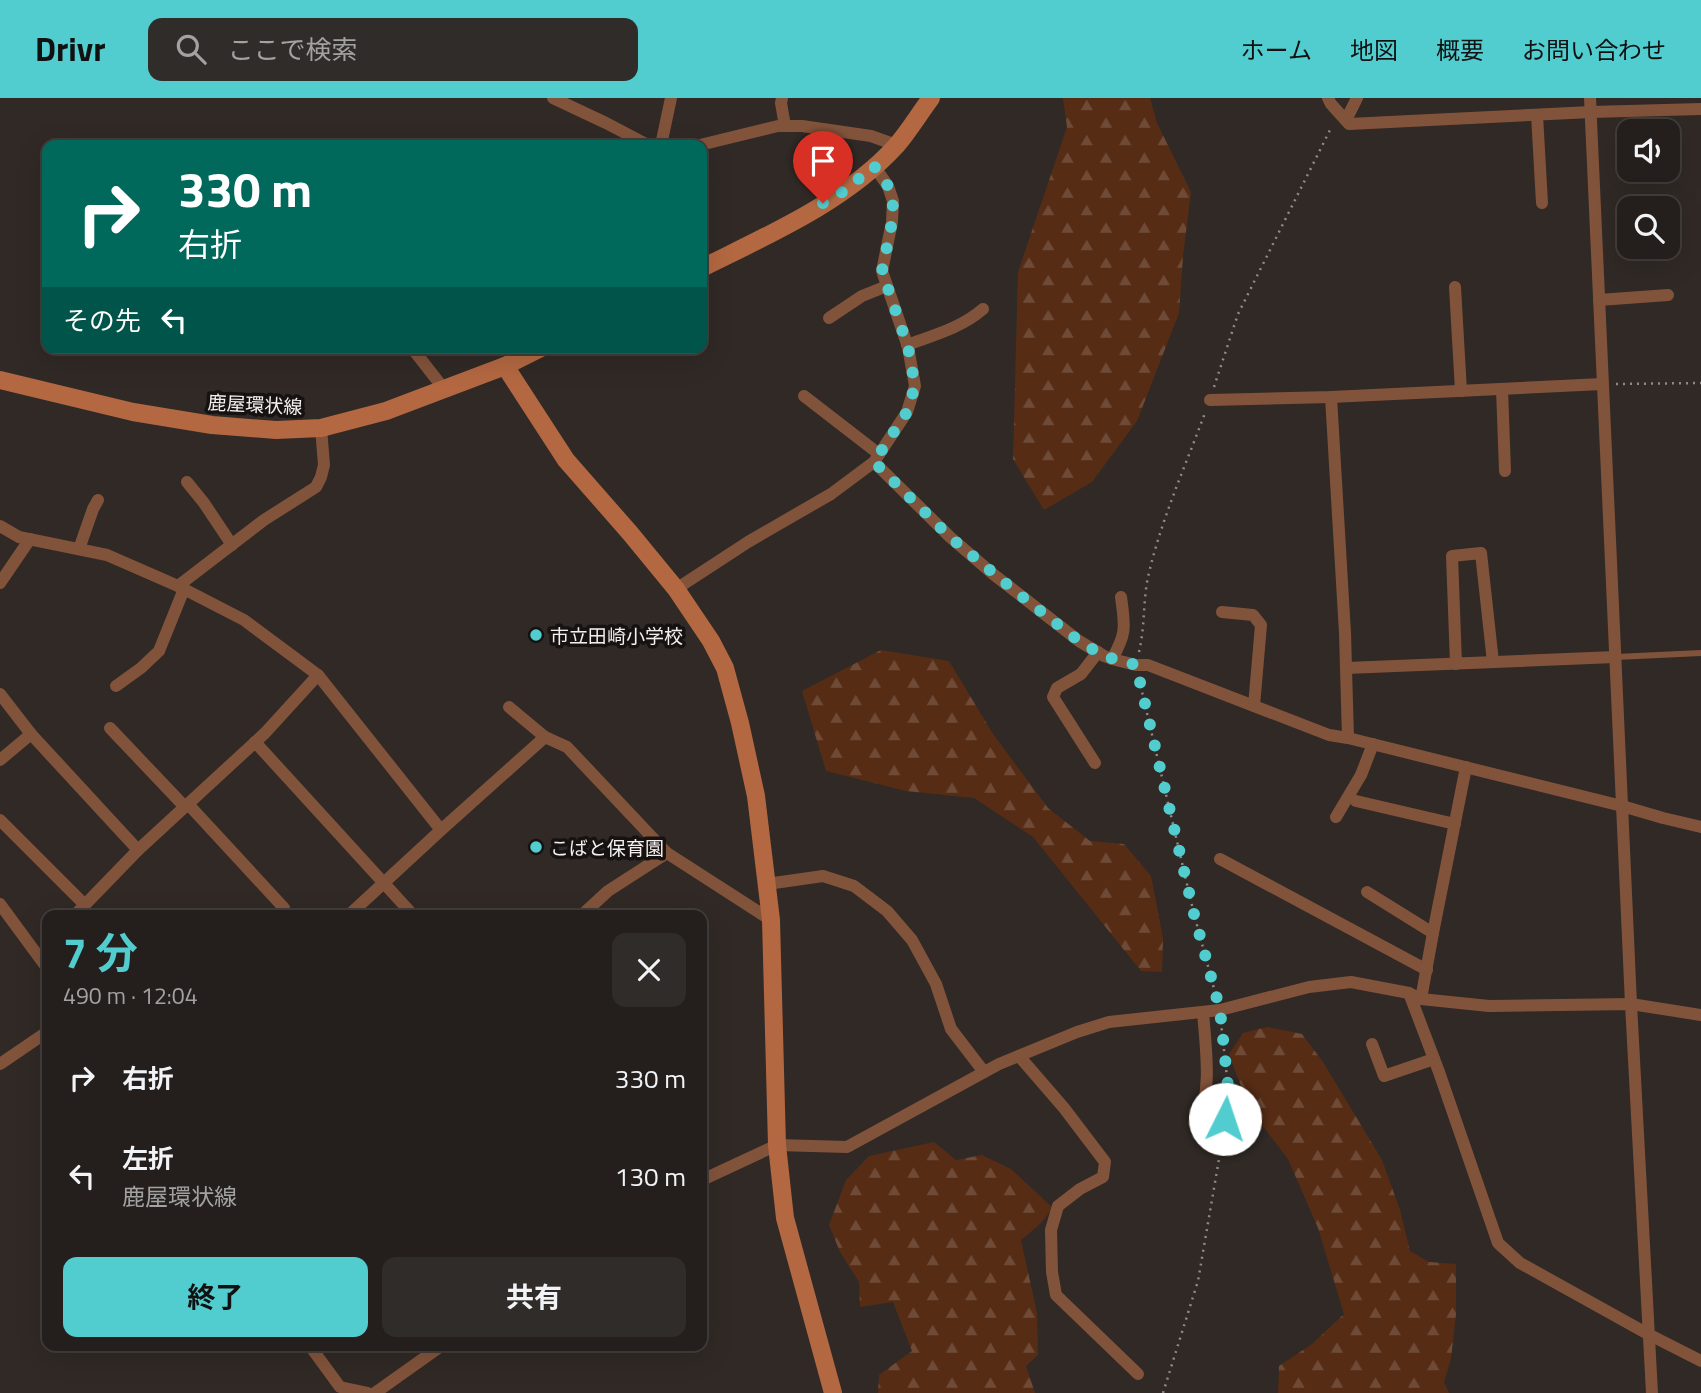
<!DOCTYPE html>
<html lang="ja">
<meta charset="utf-8">
<style>
:root{--surface:#241f1c;--page:#302c29;--text:#f1f3f6;--muted:#a3a2a3;--line:#413d3b;--accent:#52cdcf}
body{margin:0;font-family:"Titillium Web","Noto Sans JP",sans-serif;background:var(--page);color:var(--text);height:100vh;display:flex;flex-direction:column;font-size:26px;white-space:nowrap}
*{box-sizing:border-box;margin:0}
p{font-size:23px;color:var(--muted)}
.icon{flex:none;width:38px;height:38px;fill:none;stroke:currentColor;stroke-width:2;stroke-linecap:round;stroke-linejoin:round}
.map{position:relative;flex:1;overflow:hidden}
.details{position:absolute;left:42px;top:812px;width:665px;height:441px;display:flex;flex-direction:column;background:var(--surface);border-radius:14px;box-shadow:0 7px 28px #0002,0 0 0 2px var(--line)}
.details>*{flex:none}
.top-card{position:absolute;left:42px;top:42px;width:665px;height:214px;border-radius:14px;box-shadow:0 7px 28px #0002,0 0 0 2px var(--line);background:#00695c;color:#fff;overflow:hidden}
.tools{position:absolute;left:1617px;top:21px;display:grid;gap:14px}
.tools a{display:grid;place-items:center;width:63px;height:63px;border-radius:14px;background:var(--surface);box-shadow:0 7px 28px #0002,0 0 0 2px var(--line);font-size:35px}
.pin{position:absolute;display:grid;place-items:center;width:60px;height:60px;color:#fff;margin:-72px -30px;border-radius:50% 50% 50% 0;rotate:-45deg;box-shadow:0 0 7px #0007}
.pin .icon{rotate:45deg}
.me{position:absolute;width:77px;margin:-38px;rotate:4deg;stroke-linejoin:round;filter:drop-shadow(0 0 5px #0008)}
.turn{display:flex;align-items:center;gap:24px;height:147px;padding:0 21px;font-size:32px}
.turn .icon{width:91px;height:91px;stroke-width:2.5}
.turn b{display:block;font-size:49px;line-height:60px}
.then{display:flex;align-items:center;height:66px;padding:0 21px;background:#0003;gap:14px;font-size:26px}
.round{display:grid;place-items:center;flex:none;width:74px;height:74px;border-radius:14px;background:var(--page)}
.summary{display:flex;align-items:center;justify-content:space-between;height:119px;padding:0 21px}
h1{font-size:42px;font-weight:700;line-height:52px;color:var(--accent)}
.action{display:flex;gap:14px;margin-top:auto;padding:14px 21px}
.action a{flex:1;height:80px;border-radius:14px;background:var(--accent);color:#111;font-size:28px;font-weight:700;line-height:80px;text-align:center}
.action a+a{background:var(--page);color:var(--text)}
ul{padding:0;list-style:none}
li{display:flex;align-items:center;gap:21px;height:98px;padding:0 21px}
li div{flex:1}
li b{display:block;font-size:26px}
li em{font-style:normal}
header{display:flex;align-items:center;gap:42px;box-sizing:border-box;height:98px;padding:0 35px;background:var(--accent);color:#111}
header strong{font-size:33px}
nav{display:flex;gap:38px;margin-inline-start:auto;font-size:24px}
.search{width:490px;height:63px;background:var(--page);display:flex;align-items:center;gap:18px;box-sizing:border-box;padding:0 24px;border-radius:14px;color:var(--muted);font-size:26px}
.map>svg:first-child{display:block}
.forest{fill:url(#forest-firs)}
.lines{fill:none;stroke-linecap:round;stroke-linejoin:round}
.path{stroke:#908a87;stroke-width:2.5;stroke-dasharray:2 5;stroke-linecap:butt}
.lane{stroke:#82533b;stroke-width:6}
.street{stroke:#82533b;stroke-width:12}
.secondary{stroke:#b36841;stroke-width:18}
.route{stroke:#52cdcf;stroke-width:12;stroke-dasharray:0 21.6}
.poi-dot{fill:#52cdcf;stroke:#161211;stroke-width:2.5}
.labels{text-anchor:middle;dominant-baseline:central;stroke-width:7;stroke-linejoin:round;paint-order:stroke}
.street-label{font-size:19px;fill:#f4efed;stroke:#161211}
.poi-label{font-size:19px;fill:#f4efed;stroke:#161211;text-anchor:start}
</style>
<header>
<strong>Drivr</strong>
<div class="search"><svg class="icon" aria-label="search" viewBox="0 0 24 24"><circle cx="10" cy="10" r="6"/><path d="M15 15l6 6"/></svg>ここで検索</div>
<nav><a>ホーム</a><a>地図</a><a>概要</a><a>お問い合わせ</a></nav>
</header>
<div class="map">
<svg width="1701" height="1295" viewBox="0 0 1701 1295">
<defs>
<pattern id="forest-firs" width="22" height="20" patternUnits="userSpaceOnUse" patternTransform="scale(1.75)"><rect width="22" height="20" fill="#562c15"/><path d="M5 1l3.5 6h-7zM16 11l3.5 6h-7z" fill="#6f4b37"/></pattern>
</defs>
<rect width="100%" height="100%" fill="#302925"/>
<g class="forest">
<polygon points="1063,0 1150,0 1157,25 1191,94 1183,158 1179,215 1137,323 1092,384 1044,412 1013,361 1018,174 1067,29"/>
<polygon points="881,552 949,563 993,636 1048,710 1090,743 1124,746 1151,778 1163,840 1162,874 1141,873 1033,739 974,700 906,693 826,673 802,593"/>
<polygon points="1267,929 1302,936 1323,964 1382,1062 1400,1112 1410,1153 1429,1164 1456,1166 1456,1216 1451,1261 1444,1284 1449,1295 1278,1295 1279,1268 1312,1246 1344,1216 1318,1130 1288,1061 1249,1010 1229,956 1243,935"/>
<polygon points="934,1044 956,1062 982,1057 1011,1071 1053,1110 1040,1126 1021,1142 1037,1215 1038,1257 1026,1268 1035,1295 878,1295 879,1277 912,1253 893,1204 860,1209 859,1184 840,1154 829,1127 846,1082 869,1058"/>
</g>
<g class="lines">
<g class="path">
<polyline points="1616,286 1701,285"/>
<polyline points="1214,289 1238,216 1332,28"/>
<path d="M1139,554c6,-25 4,-51 9,-75 13,-57 37,-110 57,-164"/>
<polyline points="1139,581 1194,816 1216,898"/>
<polyline points="1163,1295 1198,1183 1218,1067 1229,998 1221,925"/>
</g>
<polyline class="lane" points="1616,559 1701,555"/>
<g class="street">
<polyline points="553,0 606,25 648,47"/>
<polyline points="782,0 781,5 785,28"/>
<polyline points="1328,0 1331,6 1349,26 1591,14 1701,11"/>
<polyline points="1590,0 1631,906 1652,1295"/>
<polyline points="1537,17 1542,105"/>
<polyline points="1346,22 1357,0"/>
<polyline points="661,47 671,0"/>
<polyline points="700,47 778,28 802,28 871,38 896,47"/>
<polyline points="1455,189 1461,293"/>
<polyline points="1599,202 1668,197"/>
<polyline points="829,220 862,198 887,188"/>
<path d="M907,247c27,-10 54,-17 76,-36"/>
<polyline points="412,250 444,291"/>
<polyline points="1502,291 1505,373"/>
<polyline points="804,298 879,356"/>
<polyline points="1331,299 1345,535 1348,640"/>
<polyline points="1210,302 1331,299 1602,286"/>
<polyline points="874,364 950,439 993,476 1079,543 1104,558 1112,561 1136,567 1148,567 1329,637 1348,640 1622,708 1663,720 1701,729"/>
<polyline points="187,384 204,405 232,447"/>
<polyline points="0,428 19,439 107,457 178,488 244,522 318,577 441,732"/>
<polyline points="79,451 93,411 98,402"/>
<polyline points="0,485 30,441"/>
<polyline points="178,488 264,422 316,389 321,379 324,367 321,330"/>
<polyline points="676,491 748,444 831,396 874,364 907,314 915,288 908,249 882,173 892,124 893,103 888,88 874,68"/>
<polyline points="1222,514 1253,517 1261,527 1254,608"/>
<path d="M1112,561c15,-26 13,-33 9,-62"/>
<polyline points="1456,566 1452,458 1481,455 1493,564"/>
<polyline points="1346,570 1615,559"/>
<polyline points="116,588 141,570 159,553 184,491"/>
<polyline points="0,596 31,636"/>
<polyline points="509,609 545,639"/>
<polyline points="110,630 185,709"/>
<polyline points="255,644 413,817"/>
<polyline points="0,662 31,636 138,752"/>
<polyline points="1095,665 1053,599 1057,590 1081,576 1098,554"/>
<polyline points="1356,703 1455,726"/>
<polyline points="188,706 284,810"/>
<polyline points="1336,719 1361,677 1373,646"/>
<polyline points="0,722 85,807"/>
<polyline points="1220,761 1427,872"/>
<polyline points="767,786 823,778 854,788 887,813 912,842 936,886 951,931 984,974"/>
<polyline points="1367,794 1433,835"/>
<polyline points="0,806 47,870"/>
<polyline points="75,817 138,752 265,635 318,577"/>
<polyline points="349,817 441,732 545,639 567,649 667,755 771,822"/>
<polyline points="582,817 608,793 667,755"/>
<polyline points="1409,895 1439,974 1498,1145 1520,1165 1648,1236 1701,1263"/>
<polyline points="1421,901 1433,835 1466,669"/>
<polyline points="1372,946 1384,978 1434,961"/>
<polyline points="1019,958 1064,1010 1105,1064 1103,1079 1080,1091 1058,1108 1051,1132 1052,1174 1056,1197 1138,1276"/>
<polyline points="0,966 47,934"/>
<path d="M1198,1027c14,-38 8,-73 5,-113"/>
<polyline points="702,1082 777,1047 847,1049 999,966 1077,934 1109,924 1220,912 1309,889 1351,884 1409,895 1421,901 1489,908 1631,906 1701,917"/>
<polyline points="310,1248 340,1289 368,1295"/>
<polyline points="375,1295 441,1248"/>
</g>
<g class="secondary">
<path d="M702,170c66,-33 143,-66 194,-122 13,-15 23,-32 35,-48"/>
<polyline points="505,268 566,362 630,435 676,491 711,543 725,570 740,625 756,698 771,822 777,1047 785,1120 833,1295"/>
<polyline points="0,282 133,314 212,327 276,332 321,330 386,313 505,268 541,250"/>
</g>
</g>
<g class="lines">
<polyline class="route" points="823,105 844,93 874,68 888,88 893,103 892,124 882,173 908,249 915,288 907,314 874,364 950,439 1015,493 1079,543 1104,558 1136,567 1194,816 1220,912 1229,998 1225,1021"/>
</g>
<g class="poi-dot">
<circle cx="536" cy="537" r="7"/>
<circle cx="536" cy="749" r="7"/>
</g>
<g class="labels">
<g class="street-label">
<text transform="translate(255 306) rotate(3)">鹿屋環状線</text>
</g>
<g class="poi-label">
<text x="550" y="537">市立田崎小学校</text>
<text x="550" y="749">こばと保育園</text>
</g>
</g>
</svg>
<div class="tools">
<a><svg class="icon" aria-label="sound" viewBox="0 0 24 24"><path d="M4 9h4l5-4v14l-5-4H4zM17 9q2 3 0 6"/></svg></a>
<a><svg class="icon" aria-label="search" viewBox="0 0 24 24"><circle cx="10" cy="10" r="6"/><path d="M15 15l6 6"/></svg></a>
</div>
<div class="pin" style="left:823px;top:105px;background:#d93025"><svg class="icon" aria-label="arrive" viewBox="0 0 24 24"><path d="M6 21V4h12l-3 4 3 4H6"/></svg></div>
<svg class="me" style="left:1225px;top:1021px" viewBox="-20 -20 40 40"><circle r="19" fill="#fff"/><path d="M0-13L10 11 0 6-10 11z" fill="#52cdcf"/></svg>
<div class="top-card">
<div class="turn"><svg class="icon" aria-label="right" viewBox="0 0 24 24"><path d="M7 20v-9h11M14 6l5 5-5 5"/></svg><div><b>330 m</b>右折</div></div>
<div class="then">その先<svg class="icon" aria-label="left" viewBox="0 0 24 24"><path d="M17 20v-9H6M10 6l-5 5 5 5"/></svg></div>
</div>
<section class="details">
<div class="summary"><div><h1>7 分</h1><p>490 m · 12:04</p></div><a class="round"><svg class="icon" aria-label="close" viewBox="0 0 24 24"><path d="M6 6l12 12M18 6L6 18"/></svg></a></div>
<ul>
<li><svg class="icon" aria-label="right" viewBox="0 0 24 24"><path d="M7 20v-9h11M14 6l5 5-5 5"/></svg><div><b>右折</b></div><em>330 m</em></li>
<li><svg class="icon" aria-label="left" viewBox="0 0 24 24"><path d="M17 20v-9H6M10 6l-5 5 5 5"/></svg><div><b>左折</b><p>鹿屋環状線</p></div><em>130 m</em></li>
</ul>
<div class="action"><a>終了</a><a>共有</a></div>
</section>
</div>
